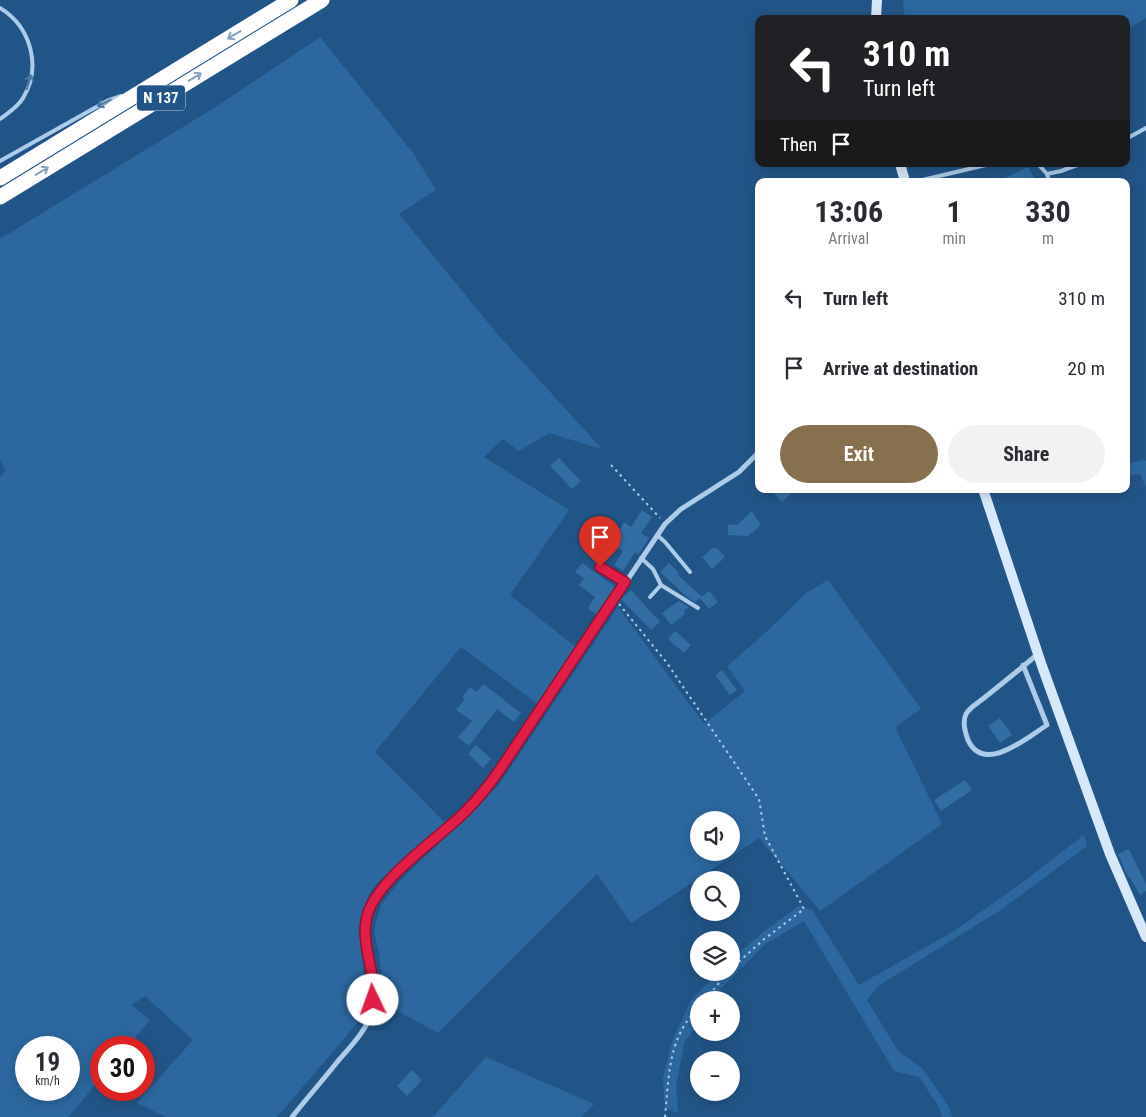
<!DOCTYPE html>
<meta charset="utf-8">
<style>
:root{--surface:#fff;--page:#f2f2f3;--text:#2b2b33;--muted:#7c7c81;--accent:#86704e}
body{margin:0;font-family:"Roboto Condensed",sans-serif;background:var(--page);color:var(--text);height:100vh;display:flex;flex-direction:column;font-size:19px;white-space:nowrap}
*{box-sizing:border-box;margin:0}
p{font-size:16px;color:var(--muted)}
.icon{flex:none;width:28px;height:28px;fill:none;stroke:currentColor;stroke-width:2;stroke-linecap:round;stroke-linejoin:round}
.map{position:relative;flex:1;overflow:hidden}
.side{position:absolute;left:755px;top:178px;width:375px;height:315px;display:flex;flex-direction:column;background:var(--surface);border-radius:10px;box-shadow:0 2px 12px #0003}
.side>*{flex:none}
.banner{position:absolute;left:755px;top:15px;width:375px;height:152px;border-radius:10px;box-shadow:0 2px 12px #0003;background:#202124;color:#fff;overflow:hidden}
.controls{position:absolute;left:690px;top:811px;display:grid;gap:10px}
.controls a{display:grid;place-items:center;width:50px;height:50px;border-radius:50%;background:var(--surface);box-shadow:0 2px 12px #0003;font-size:25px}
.speed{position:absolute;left:15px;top:1036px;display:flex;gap:10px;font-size:25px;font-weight:700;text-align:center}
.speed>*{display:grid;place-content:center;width:65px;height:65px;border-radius:50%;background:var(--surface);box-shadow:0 2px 12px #0003;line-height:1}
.speed small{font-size:12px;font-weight:400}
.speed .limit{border:8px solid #d22;background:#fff;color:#111}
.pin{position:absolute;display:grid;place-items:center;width:42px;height:42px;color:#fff;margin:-51px -21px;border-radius:50% 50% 50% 0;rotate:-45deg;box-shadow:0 0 5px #0007}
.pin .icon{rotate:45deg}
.me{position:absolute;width:55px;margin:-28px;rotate:357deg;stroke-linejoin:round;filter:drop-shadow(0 0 4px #0008)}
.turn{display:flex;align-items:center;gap:18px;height:105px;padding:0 25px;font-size:22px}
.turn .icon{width:65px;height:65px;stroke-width:2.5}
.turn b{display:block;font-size:35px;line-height:42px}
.then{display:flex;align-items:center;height:48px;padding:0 25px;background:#0003;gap:10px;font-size:19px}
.eta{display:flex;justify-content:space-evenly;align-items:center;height:85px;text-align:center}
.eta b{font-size:30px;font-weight:700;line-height:35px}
.action{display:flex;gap:10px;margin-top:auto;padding:10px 25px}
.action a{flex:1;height:58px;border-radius:30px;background:var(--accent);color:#fff;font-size:20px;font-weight:700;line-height:58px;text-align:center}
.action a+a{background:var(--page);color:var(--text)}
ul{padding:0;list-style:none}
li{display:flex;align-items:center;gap:15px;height:70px;padding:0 25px}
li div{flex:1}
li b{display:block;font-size:19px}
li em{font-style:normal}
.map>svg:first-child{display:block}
.green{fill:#2c689f;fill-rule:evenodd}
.building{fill:#326da4}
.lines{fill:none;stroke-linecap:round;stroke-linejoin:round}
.path{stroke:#acccea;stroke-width:2;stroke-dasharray:2.5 4;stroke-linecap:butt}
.lane{stroke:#acccea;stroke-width:4}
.street{stroke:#acccea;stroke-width:5}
.secondary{stroke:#d7e8f8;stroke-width:10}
.highway{stroke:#fff;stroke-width:15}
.oneway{stroke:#85a2bd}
.oneway2{stroke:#4b79a5}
.route-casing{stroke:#92132f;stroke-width:12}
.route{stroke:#e11d48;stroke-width:9}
.labels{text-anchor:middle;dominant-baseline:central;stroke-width:5;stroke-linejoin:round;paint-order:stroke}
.shield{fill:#225587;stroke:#bdccdb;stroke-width:1}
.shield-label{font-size:15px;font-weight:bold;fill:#fff}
</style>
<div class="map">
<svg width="1146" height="1117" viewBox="0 0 1146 1117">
<rect width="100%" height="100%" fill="#225587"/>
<g class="green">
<polygon points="903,0 1146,0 1146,18 1126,30 1126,19 905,19"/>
<path d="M320,37l93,116 23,37 -37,24 100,122 103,113 -53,-16 -30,18 -16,-12 -19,18 85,53 -59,85 67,53 -39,56 -77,-57 -86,105 70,71 -68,60 -9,13 -10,31 9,71 -7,22 -83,97h-111l-29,-14 56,-63 -48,-44 -14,9 19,15 -23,27 -26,1v30l-33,39h-68v-640l6,-7 -6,-9v-222l222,-136zM26,1048h43v42h-43z"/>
<polygon points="1144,460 1146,461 1146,487 1140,474 1126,476 1126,464"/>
<path d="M828,580l93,129 -26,18 47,97 -122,87 -61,-73 -128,85 -34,-49 -159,159 -53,-29 -6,-51 -5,-22 7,-26 17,-22 100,-97 120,-179 86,117 41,-33 -18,-25 35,-30 43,-42zM699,820h32v32h-32z"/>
<polygon points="1084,835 1087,846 999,911 878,986 867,1000 898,1051 922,1068 949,1107 952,1117 942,1117 939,1107 919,1077 894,1071 804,921 764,945 720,990 713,1000 699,1000 699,1022 684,1043 676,1086 678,1113 665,1108 663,1078 673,1039 691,1000 718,973 731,972 731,959 766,930 800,905 812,910 859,985 954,931 1023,882"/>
<polygon points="486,1057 594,1104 581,1117 433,1117"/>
</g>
<g class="building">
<polygon points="1028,167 1034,178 1028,181 998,181"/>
<polygon points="559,458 581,481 572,489 550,466"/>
<polygon points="770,489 796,489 782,502"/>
<polygon points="642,510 652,517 641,533 649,538 638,555 635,552 623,571 614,565 623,551 611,544 624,522 631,527"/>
<polygon points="752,511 761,525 748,536 728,535 728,524 737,525"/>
<polygon points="713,548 717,548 725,557 712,569 702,557"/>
<polygon points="582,563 617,588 607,603 605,601 596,614 588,608 595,597 579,585 584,578 575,572"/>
<polygon points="669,563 679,573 678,575 702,597 695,602 686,596 660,572"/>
<polygon points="631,590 660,622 651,630 621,599"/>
<polygon points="709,591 718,602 709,609 700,598"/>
<polygon points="679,601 689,607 684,611 685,614 671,625 662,613"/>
<polygon points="675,631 691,645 684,653 668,639"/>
<polygon points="722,670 737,690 730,695 715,675"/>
<polygon points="483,684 521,713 514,722 497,709 469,746 458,737 472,721 456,710 465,699 462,697 470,687 477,692"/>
<polygon points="1000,718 1012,735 1000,743 988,726"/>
<polygon points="476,745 491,759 483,768 468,754"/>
<polygon points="965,780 972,790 941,811 934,800"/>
<polygon points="1129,849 1146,884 1146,891 1140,895 1129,876 1128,877 1118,854"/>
<polygon points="412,1070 422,1080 407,1096 397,1086"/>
</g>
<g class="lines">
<g class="path">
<polyline points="611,465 660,518"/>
<polyline points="619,604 667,663 759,799 765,836 804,909 763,940 731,969"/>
<polyline points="705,1000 728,972"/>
<path d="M665,1117c3,-30 3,-65 19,-91 4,-7 10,-13 15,-19"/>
</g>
<g class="lane">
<path d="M0,8c31,19 42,59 23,90 -5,9 -15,15 -23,21"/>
<polyline points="1126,139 1146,128"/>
<polyline points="0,161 107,101 121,96"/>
<polyline points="998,164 1006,165"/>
<polyline points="1038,164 1047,174 1049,181"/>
<polyline points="1047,174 1061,171 1080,164"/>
<polyline points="918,181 990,164"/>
<polyline points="657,535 665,542 690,572"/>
<polyline points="601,554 598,560 598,565 625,582"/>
<polyline points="641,558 653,569 661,585 698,608"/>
<polyline points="650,597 661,585"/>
</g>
<g class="street">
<path d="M1023,665l24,60c-19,12 -63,50 -79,15 -3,-8 -6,-18 -2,-26 4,-7 12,-11 18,-16 18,-14 36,-29 54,-44"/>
<path d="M292,1117c15,-19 31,-37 46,-56 13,-15 29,-31 34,-50 10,-39 -19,-72 2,-112 11,-20 34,-36 51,-51 29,-26 53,-49 76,-80l164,-244 16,-15 58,-37 20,-20"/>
</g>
<g class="secondary">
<polyline points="876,19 877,0"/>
<polyline points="900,164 905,181"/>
<polyline points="983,489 1042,666 1110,854 1146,937"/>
</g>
<g class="highway">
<polyline points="0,178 291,0"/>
<polyline points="0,197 322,0"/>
</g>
</g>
<defs><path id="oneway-shaft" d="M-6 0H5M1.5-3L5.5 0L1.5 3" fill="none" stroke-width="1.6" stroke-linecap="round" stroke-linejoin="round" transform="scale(1.25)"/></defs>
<g class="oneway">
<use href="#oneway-shaft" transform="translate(234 35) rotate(149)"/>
<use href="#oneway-shaft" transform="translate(195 77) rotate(-31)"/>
<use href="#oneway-shaft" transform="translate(42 171) rotate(-31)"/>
</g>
<g class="oneway2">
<use href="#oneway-shaft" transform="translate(29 82) rotate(-73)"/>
<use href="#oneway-shaft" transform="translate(104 103) rotate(154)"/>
</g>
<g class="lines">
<defs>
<path id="route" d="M373,1000c3,-27 -11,-52 -7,-79 5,-38 72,-82 99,-109 13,-13 25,-28 36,-44l124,-186 -25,-15"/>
</defs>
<use href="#route" class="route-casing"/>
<use href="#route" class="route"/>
</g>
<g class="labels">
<rect class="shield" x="137" y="85.5" width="48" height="25" rx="4"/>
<g class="shield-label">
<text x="161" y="98">N 137</text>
</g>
</g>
</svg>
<div class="controls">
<a><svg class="icon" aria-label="sound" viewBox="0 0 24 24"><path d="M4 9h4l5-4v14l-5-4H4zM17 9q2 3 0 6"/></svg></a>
<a><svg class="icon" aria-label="search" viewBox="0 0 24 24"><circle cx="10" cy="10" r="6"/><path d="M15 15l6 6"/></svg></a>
<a><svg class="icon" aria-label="layers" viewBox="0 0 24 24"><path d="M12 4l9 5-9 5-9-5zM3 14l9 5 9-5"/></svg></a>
<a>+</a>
<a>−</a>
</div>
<div class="speed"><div>19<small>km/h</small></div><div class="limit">30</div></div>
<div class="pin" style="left:600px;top:567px;background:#d93025"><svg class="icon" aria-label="arrive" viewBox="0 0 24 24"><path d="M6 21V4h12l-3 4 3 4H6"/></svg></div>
<svg class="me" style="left:373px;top:1000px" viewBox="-20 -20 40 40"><circle r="19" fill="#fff"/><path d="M0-13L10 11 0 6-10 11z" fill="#e11d48"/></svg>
<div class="banner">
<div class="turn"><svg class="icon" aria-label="left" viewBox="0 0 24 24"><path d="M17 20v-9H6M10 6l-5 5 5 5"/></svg><div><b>310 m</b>Turn left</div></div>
<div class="then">Then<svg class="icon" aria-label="arrive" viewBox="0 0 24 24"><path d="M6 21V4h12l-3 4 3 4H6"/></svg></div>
</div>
<section class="side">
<div class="eta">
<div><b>13:06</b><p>Arrival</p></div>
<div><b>1</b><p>min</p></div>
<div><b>330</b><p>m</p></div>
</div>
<ul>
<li><svg class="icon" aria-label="left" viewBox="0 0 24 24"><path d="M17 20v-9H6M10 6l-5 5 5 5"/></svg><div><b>Turn left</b></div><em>310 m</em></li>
<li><svg class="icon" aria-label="arrive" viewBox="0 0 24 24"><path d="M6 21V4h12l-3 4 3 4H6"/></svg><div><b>Arrive at destination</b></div><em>20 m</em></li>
</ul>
<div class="action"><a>Exit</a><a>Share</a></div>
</section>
</div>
